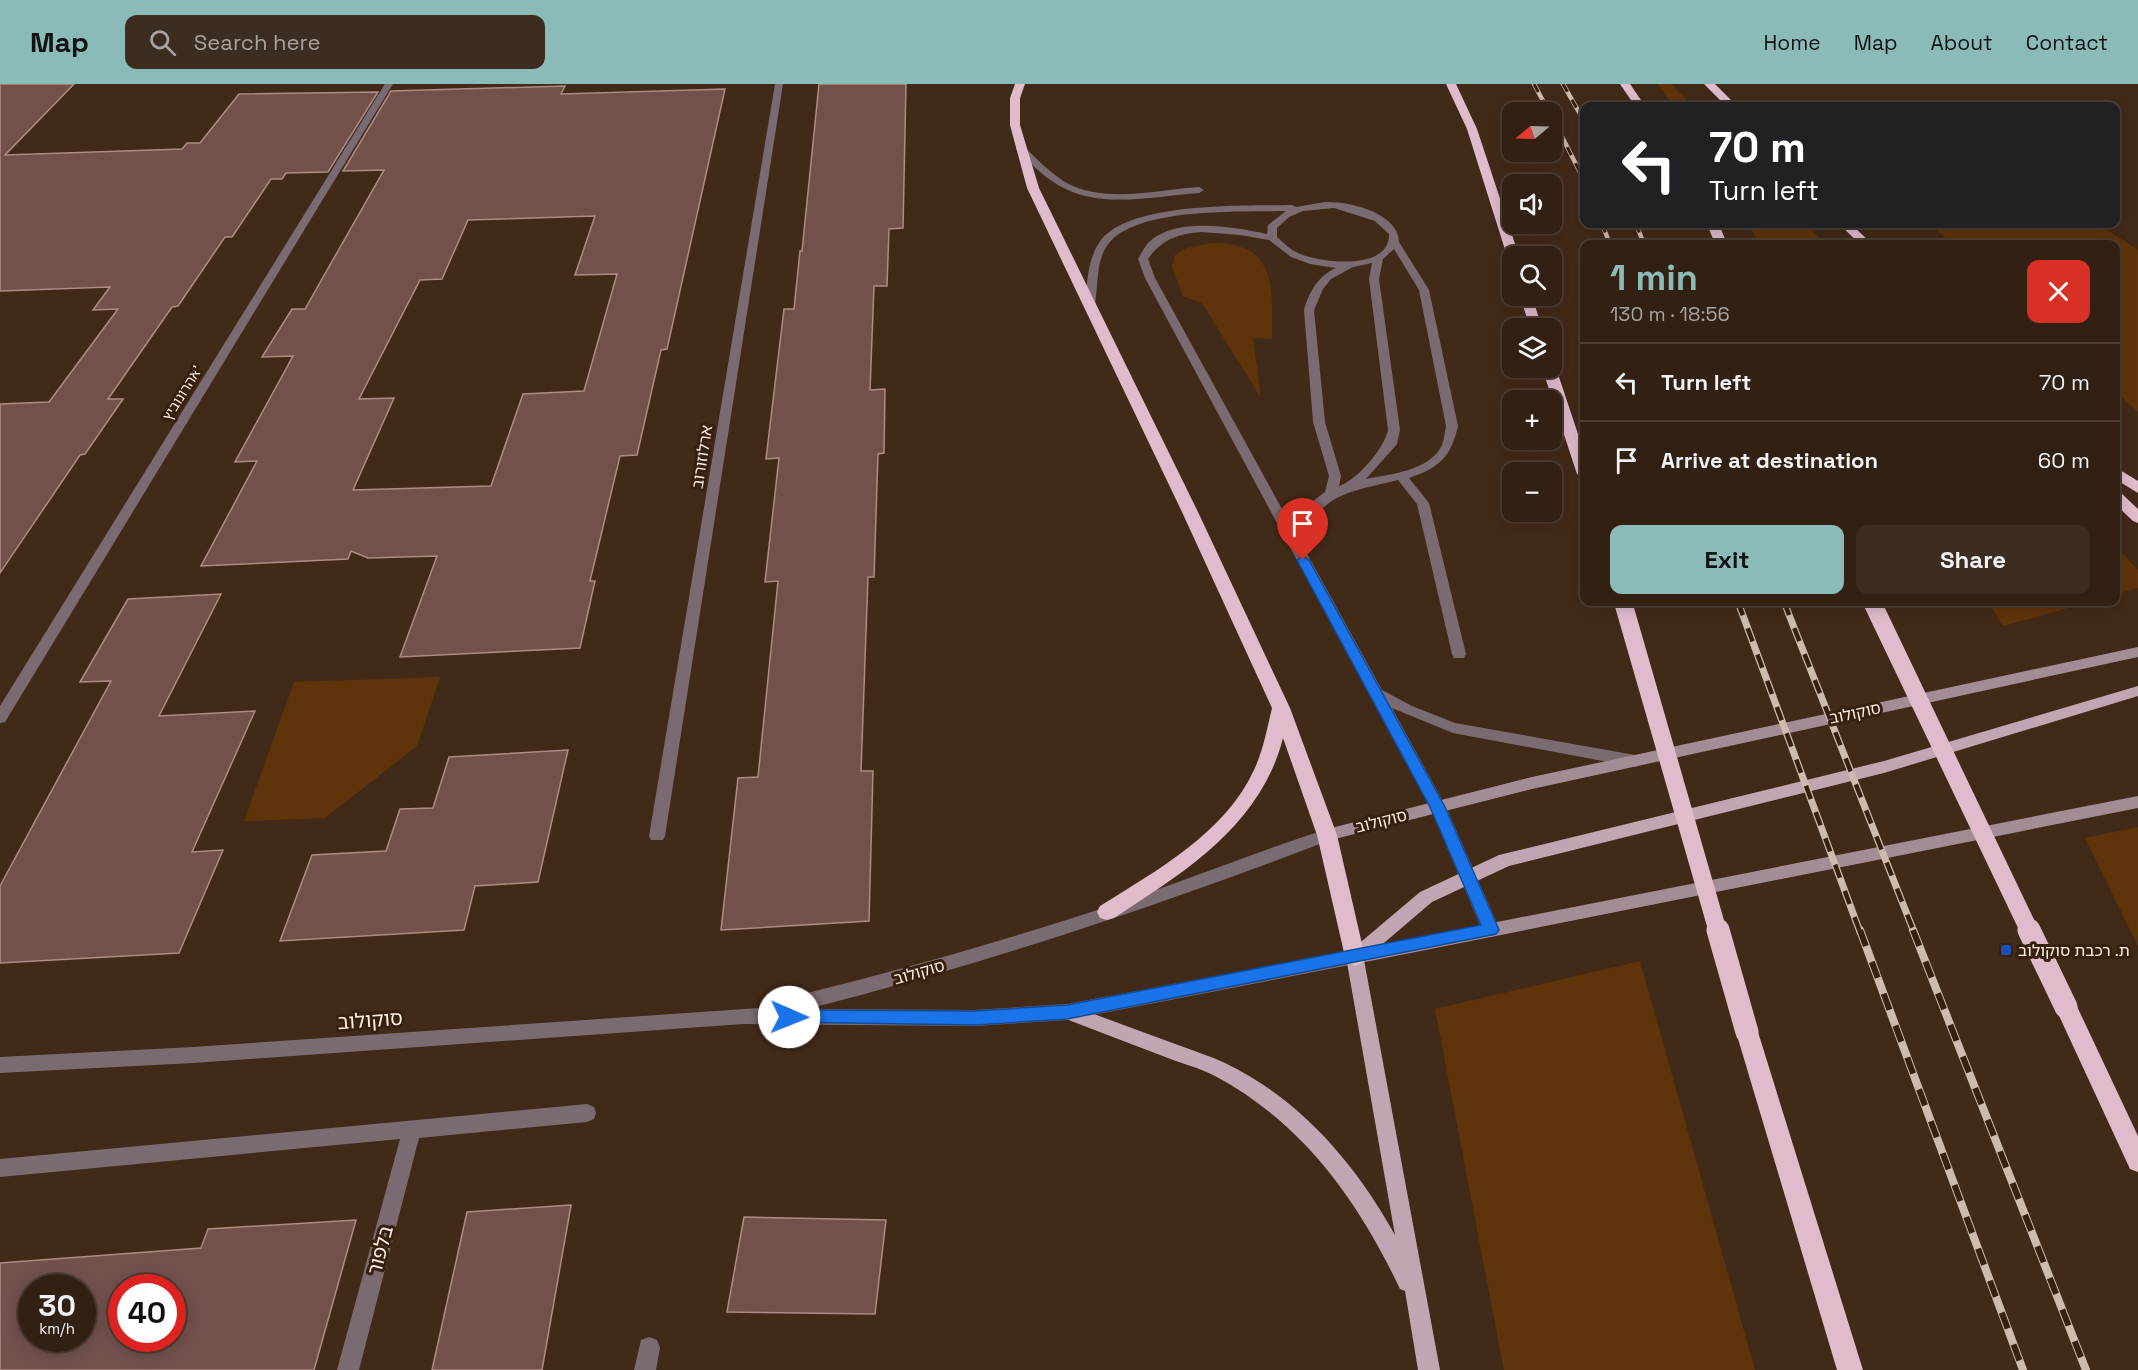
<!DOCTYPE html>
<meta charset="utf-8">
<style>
:root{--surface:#322013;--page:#3d2d21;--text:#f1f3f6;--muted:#a8a3a0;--line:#4d3e33;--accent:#8bbbb9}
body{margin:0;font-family:"Space Grotesk","Noto Sans Hebrew",sans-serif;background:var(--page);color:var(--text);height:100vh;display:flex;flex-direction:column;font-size:22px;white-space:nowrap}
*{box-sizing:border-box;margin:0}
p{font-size:20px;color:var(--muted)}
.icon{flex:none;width:33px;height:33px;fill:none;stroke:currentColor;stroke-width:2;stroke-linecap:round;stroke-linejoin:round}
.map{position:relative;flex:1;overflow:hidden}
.panel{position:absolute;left:1580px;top:156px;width:540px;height:366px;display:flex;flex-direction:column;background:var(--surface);border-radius:12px;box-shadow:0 3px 15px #0003,0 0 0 2px var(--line)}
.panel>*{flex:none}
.hud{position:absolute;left:1580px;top:18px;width:540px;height:126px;border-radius:12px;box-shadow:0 3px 15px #0003,0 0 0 2px var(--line);background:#202124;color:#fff;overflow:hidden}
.needle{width:39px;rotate:251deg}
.controls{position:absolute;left:1502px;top:18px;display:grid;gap:12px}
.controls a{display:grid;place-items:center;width:60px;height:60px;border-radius:12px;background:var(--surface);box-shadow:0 3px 15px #0003,0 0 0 2px var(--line);font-size:30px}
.speed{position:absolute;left:18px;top:1190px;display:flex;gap:12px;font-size:30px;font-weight:700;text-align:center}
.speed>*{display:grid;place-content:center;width:78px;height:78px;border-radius:50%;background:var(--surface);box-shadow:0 3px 15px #0003,0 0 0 2px var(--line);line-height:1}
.speed small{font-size:15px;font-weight:400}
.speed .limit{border:9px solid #d22;background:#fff;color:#111}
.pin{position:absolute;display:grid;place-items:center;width:51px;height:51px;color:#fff;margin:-62px -26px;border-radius:50% 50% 50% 0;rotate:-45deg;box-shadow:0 0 6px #0007}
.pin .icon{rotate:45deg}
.me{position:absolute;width:66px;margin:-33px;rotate:91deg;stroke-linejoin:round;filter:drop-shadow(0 0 4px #0008)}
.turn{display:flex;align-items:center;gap:21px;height:126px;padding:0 30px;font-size:27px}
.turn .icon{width:78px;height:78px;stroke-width:2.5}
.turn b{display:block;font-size:42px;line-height:51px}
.round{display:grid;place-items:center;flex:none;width:63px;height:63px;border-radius:12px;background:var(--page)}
.head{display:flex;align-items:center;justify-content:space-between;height:102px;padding:0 30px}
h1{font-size:36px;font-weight:600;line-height:45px;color:var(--accent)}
.cta{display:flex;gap:12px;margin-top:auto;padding:12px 30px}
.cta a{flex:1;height:69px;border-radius:12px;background:var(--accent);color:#111;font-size:24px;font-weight:600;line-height:69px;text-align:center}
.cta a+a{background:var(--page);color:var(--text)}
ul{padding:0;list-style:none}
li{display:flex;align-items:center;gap:18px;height:78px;padding:0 30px;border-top:2px solid var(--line)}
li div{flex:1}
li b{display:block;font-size:22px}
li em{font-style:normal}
header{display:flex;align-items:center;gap:36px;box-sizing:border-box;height:84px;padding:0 30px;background:var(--accent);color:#111}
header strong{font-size:28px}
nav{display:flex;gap:33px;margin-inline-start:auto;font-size:21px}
.search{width:420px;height:54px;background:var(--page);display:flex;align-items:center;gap:15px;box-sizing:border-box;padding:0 21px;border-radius:12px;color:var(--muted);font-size:22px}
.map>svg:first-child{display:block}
.green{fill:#60340b}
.building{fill:#72514b;stroke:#af8b85;stroke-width:1.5;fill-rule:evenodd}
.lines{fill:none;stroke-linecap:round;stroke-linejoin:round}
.service{fill:#796b71;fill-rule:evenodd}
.minor{fill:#796b71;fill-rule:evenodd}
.tertiary{fill:#796b71;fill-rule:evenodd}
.secondary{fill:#a28c96;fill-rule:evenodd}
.primary{fill:#c2a5b2;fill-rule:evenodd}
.motorway{fill:#dfbbcb;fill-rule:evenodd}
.rail-far2-casing{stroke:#ccbbae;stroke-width:4.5}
.rail-far1-casing{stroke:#ccbbae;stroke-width:7}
.rail-casing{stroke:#ccbbae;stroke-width:8}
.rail-far2{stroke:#37200f;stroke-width:3;stroke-dasharray:9;stroke-linecap:butt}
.rail-far1{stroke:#37200f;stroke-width:4.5;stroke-dasharray:14;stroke-linecap:butt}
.rail{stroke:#37200f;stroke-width:6;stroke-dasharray:17;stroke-linecap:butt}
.motorway-bridge-far1{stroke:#dfbbcb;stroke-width:18}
.motorway-bridge{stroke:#dfbbcb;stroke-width:23}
.route{fill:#1a73e8;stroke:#114b97;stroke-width:1.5}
.transit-dot{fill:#1a4fb4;stroke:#37200f;stroke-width:2}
.labels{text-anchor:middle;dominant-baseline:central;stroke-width:6;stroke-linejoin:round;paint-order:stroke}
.far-street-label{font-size:14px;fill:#feefe4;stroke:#37200f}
.street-label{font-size:16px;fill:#feefe4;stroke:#37200f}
.poi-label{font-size:16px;fill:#feefe4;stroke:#37200f;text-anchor:start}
.near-street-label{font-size:20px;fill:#feefe4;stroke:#37200f}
</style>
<header>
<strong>Map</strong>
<div class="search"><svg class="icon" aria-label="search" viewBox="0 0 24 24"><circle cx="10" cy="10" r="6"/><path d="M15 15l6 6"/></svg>Search here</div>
<nav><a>Home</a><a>Map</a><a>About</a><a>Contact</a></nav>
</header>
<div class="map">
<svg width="2138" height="1286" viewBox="0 0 2138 1286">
<rect width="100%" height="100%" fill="#422a19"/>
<g class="green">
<polygon points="1658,0 1671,0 1693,22 1673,22"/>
<polygon points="1747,140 1805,140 1825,160 1760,160"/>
<polygon points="1929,140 2098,140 2138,166 2138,328 2115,307 2115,160 1953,160"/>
<path d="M1211,159c67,-1 61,45 61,96l-19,-1 8,60 -59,-95 -19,-7 -11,-29 3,-12 12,-7z"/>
<polygon points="2115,462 2138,486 2138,504 2115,510"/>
<polygon points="1988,518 2090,518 2003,542"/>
<polygon points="440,593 417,662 325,734 244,737 294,598"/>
<polygon points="2138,743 2138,862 2085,754"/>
<polygon points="1640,877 1755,1286 1504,1286 1435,925"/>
</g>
<g class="building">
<polygon points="0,0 74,0 5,71 182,65 187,59 200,59 239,10 378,8 328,88 286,89 282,95 271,95 232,153 225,153 178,222 172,223 108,315 123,315 85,370 80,371 0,489 0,320 49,318 118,225 93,226 110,203 0,207"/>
<polygon points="819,0 906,0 903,144 889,145 887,202 874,202 870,306 885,305 884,369 878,370 874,493 868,493 861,687 873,687 869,837 721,846 738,694 758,693 778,497 765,498 779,374 766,375 784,225 794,225 800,167 802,167"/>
<path d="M565,2l-4,8 164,-5 -58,260 -6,1 -24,105 -17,1 -30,125h5l-15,67 -180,9 37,-101 -69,2 -17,-7 -3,8 -147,7 56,-105 -22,1 58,-106 -31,1 30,-48h13l79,-139 -41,1 48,-80zM595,132l-20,59 42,-1 -33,117 -61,3 -32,92 -138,4 41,-92 -35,1 61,-119 22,-1 26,-59z"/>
<polygon points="221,510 159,632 255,627 192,768 223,766 179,869 0,879 0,802 111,597 80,598 128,515"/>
<polygon points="568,666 538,798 475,802 464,846 280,857 312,771 386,767 400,725 433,724 449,673"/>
<polygon points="571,1121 542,1286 432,1286 467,1128"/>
<polygon points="744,1133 886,1136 875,1230 727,1228"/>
<path d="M356,1136l-42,150h-314v-107l201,-15 7,-19zM32,1203h50v51h-50zM122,1203h50v51h-50z"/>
</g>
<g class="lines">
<g class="service">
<path d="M1016,61h6c14,13 27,27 43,37 38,22 92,8 134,5l5,3 -5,3c-45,3 -100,17 -141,-8 -16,-9 -29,-24 -42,-36z"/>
<path d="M1325,118c24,-1 74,11 74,40l30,48 29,136c-7,31 -19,42 -49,52l20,25 37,151 -2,4h-10l-2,-4 -35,-150 -19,-24c-48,12 -75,12 -98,61l82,149 30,16 43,17 180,32 5,2 3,4 -3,4 -5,2 -182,-34 -61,-25 54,99 54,123 -3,5 -6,2 -6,-2 -3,-5 -52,-123 -285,-529 -7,-19c3,-5 6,-11 10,-16 27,-27 86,-16 119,-9l1,-9 18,-14c-44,1 -148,-4 -177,32 -13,15 -11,43 -14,62l-5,3 -5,-3c2,-20 2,-44 14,-62 26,-42 148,-37 193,-38l4,2zM1334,124l41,13 14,13c1,37 -66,29 -89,20 -9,-4 -16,-10 -23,-17v-9l12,-11 14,-6zM1201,148l39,3 29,5 22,17 19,7 26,4c-18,8 -27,24 -32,42l9,112 16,54 -4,16 -16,12 -16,25 -138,-251 -7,-19c14,-20 30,-25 53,-27zM1394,165l25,41 27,136c-1,6 -2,13 -4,19 -12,26 -52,29 -76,34l31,-35 3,-14 -21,-151 4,-20zM1372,179l-3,16 19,151c-4,19 -31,50 -49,56l2,-10 -16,-54 -11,-112 9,-21 8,-10 22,-12z"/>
</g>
<g class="minor">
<polygon points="385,0 393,0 5,638 0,639 0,622"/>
<polygon points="775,0 783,0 665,752 663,756 651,756 649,752"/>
<polygon points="587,1020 594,1023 596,1029 594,1035 587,1038 419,1054 359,1286 337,1286 400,1055 0,1093 0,1075"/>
<polygon points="649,1253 657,1256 660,1264 656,1286 634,1286 641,1256"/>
</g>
<path class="tertiary" d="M1327,745l6,2 2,4 -2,4c-173,66 -347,125 -526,170l168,1 92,-6 288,-54 6,2 3,5 -3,5 -6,2 -288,56 -92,6 -232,-2 -550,39 -193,10v-16l193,-10 566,-39 8,-5c119,-29 238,-62 354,-101 69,-23 137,-51 206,-73z"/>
<g class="secondary">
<polygon points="2138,563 2138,573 1532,705 1327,757 1321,755 1319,751 1321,747 1327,745 1532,693"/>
<polygon points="2138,712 2138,724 1355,880 1349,878 1346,873 1349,868 1355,866"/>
</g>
<path class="primary" d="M2138,602v10l-254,77 -375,93 -77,36 -68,58 76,410h-22l-13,-79 -5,-2c-42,-89 -97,-166 -185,-213 -15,-8 -32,-12 -47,-18 -36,-14 -72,-27 -107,-41l-3,-5 3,-5 6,-3c37,14 74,27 111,41 16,6 32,11 47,18 75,36 130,100 170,172l-49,-278 3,-5 71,-60 79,-37 385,-94z"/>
<g class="motorway">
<path d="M1015,0h10l-5,14v27l19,63 159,324 92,196 47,127 28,122 -3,6 -7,3 -7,-3 -3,-6 -28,-122 -34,-97c-22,87 -98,134 -169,180l-7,2 -7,-2 -3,-6 3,-6c56,-35 125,-73 154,-136 9,-19 13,-41 18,-62l-90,-196 -155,-324 -17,-63v-27z"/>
<polygon points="1446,0 1456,0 1477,45 1519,172 1512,172 1512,175 1507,172 1467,45"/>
<polygon points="1620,0 1630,0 1645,22 1635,22"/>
<polygon points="1704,0 1715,0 1737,22 1726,22"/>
<polygon points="1707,140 1719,140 1727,160 1715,160"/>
<polygon points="1839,140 1851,140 1872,160 1860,160"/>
<polygon points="1520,212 1532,212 1542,244 1530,244"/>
<polygon points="1551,280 1556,284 1584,368 1584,395 1577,390 1542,284 1551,284"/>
<polygon points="2115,383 2138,397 2138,409 2115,395"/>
<polygon points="2115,406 2120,408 2138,425 2138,439 2133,437 2115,420"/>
<polygon points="2066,914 2074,916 2138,1052 2138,1088 2130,1085 2055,923 2058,916"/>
<polygon points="1747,938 1755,941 1758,948 1863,1286 1837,1286 1736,948 1739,941"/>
</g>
<defs>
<g id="rail-far2">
<polyline points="1534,0 1549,28"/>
<polyline points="1563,0 1584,37"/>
<polyline points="1551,31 1584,96"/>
<polyline points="1602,140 1610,160"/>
<polyline points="1636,140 1644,160"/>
</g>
<g id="rail-far1">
<polyline points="1738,518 1860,848"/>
<polyline points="1784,518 1914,848"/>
</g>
<g id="rail">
<polyline points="1860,846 2023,1286"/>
<polyline points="1913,846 2086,1286"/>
</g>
</defs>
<use href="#rail-far2" class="rail-far2-casing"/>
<use href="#rail-far1" class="rail-far1-casing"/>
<use href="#rail" class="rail-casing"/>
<use href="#rail-far2" class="rail-far2"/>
<use href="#rail-far1" class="rail-far1"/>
<use href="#rail" class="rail"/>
<g class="motorway-bridge-far1">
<polyline points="1623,518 1718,848"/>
<polyline points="1872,518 2030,848"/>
</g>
<g class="motorway-bridge">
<polyline points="1718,846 1747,948"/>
<polyline points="2029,846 2066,923"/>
</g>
</g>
<polygon class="route" points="1303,472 1309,476 1445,723 1499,846 1496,850 1067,935 975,941 784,938 781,933 784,928 789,926 975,927 1067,921 1481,841 1430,723 1297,476"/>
<rect class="transit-dot" x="2000" y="860" width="12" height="12" rx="3"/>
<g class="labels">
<g class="far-street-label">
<text transform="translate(182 309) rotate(-58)">אהרונוביץ'</text>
</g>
<g class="street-label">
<text transform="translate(702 373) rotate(-81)">ארלוזורוב</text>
<text transform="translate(1855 629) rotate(-12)">סוקולוב</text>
<text transform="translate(1381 737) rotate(-14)">סוקולוב</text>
<text transform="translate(919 888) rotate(-16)">סוקולוב</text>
</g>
<g class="poi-label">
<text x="2018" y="866">ת. רכבת סוקולוב</text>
</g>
<g class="near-street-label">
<text transform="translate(370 936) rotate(-4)">סוקולוב</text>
<text transform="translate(380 1166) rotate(-75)">בלפור</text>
</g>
</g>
</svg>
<div class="controls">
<a><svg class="needle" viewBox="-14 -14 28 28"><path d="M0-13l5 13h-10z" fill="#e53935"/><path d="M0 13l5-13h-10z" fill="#a8a3a0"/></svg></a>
<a><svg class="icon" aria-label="sound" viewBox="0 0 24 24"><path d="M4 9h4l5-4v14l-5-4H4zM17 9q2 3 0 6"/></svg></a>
<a><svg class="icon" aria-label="search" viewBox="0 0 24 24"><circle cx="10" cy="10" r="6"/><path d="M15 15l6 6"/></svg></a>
<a><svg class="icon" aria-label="layers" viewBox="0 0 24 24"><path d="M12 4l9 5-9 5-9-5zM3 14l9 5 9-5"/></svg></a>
<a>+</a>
<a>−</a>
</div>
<div class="speed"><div>30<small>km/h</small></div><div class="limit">40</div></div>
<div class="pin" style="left:1303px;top:476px;background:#d93025"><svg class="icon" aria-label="arrive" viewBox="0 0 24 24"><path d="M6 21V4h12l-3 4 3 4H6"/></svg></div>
<svg class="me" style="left:789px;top:933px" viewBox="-20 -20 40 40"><circle r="19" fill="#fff"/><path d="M0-13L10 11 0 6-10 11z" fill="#1a73e8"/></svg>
<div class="hud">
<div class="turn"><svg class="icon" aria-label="left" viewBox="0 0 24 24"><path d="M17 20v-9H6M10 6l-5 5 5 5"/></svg><div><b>70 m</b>Turn left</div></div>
</div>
<section class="panel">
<div class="head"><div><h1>1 min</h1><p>130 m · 18:56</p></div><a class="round" style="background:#d93025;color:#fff"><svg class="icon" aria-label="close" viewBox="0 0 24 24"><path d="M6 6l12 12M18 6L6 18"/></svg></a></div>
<ul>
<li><svg class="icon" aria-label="left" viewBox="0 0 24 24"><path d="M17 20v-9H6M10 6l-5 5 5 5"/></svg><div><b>Turn left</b></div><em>70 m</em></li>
<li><svg class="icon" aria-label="arrive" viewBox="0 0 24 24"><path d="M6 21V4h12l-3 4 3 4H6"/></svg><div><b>Arrive at destination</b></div><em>60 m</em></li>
</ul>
<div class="cta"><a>Exit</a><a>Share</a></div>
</section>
</div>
